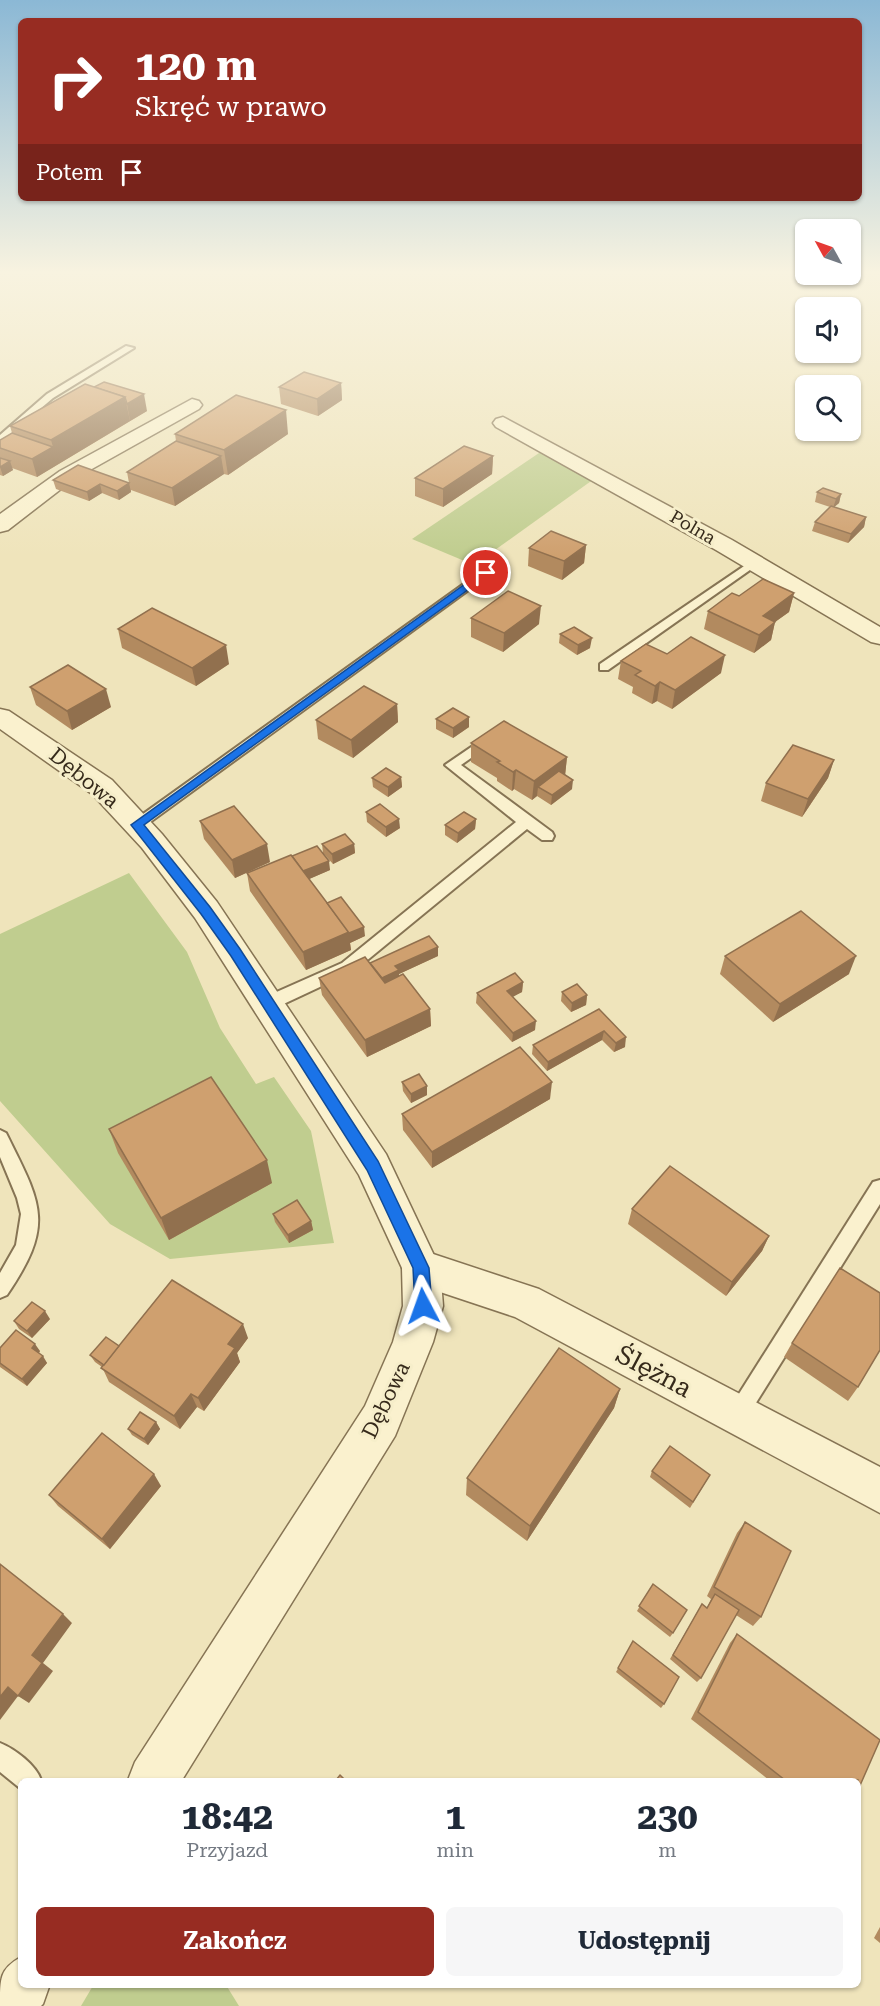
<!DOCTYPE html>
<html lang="pl">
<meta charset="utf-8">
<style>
:root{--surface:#fff;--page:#f6f6f7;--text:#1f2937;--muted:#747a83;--accent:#972c22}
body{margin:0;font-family:"Roboto Serif",serif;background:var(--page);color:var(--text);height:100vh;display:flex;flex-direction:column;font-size:22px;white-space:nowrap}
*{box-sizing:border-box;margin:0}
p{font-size:20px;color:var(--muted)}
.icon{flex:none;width:33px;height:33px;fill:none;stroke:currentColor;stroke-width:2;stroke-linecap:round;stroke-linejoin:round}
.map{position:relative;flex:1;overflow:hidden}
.details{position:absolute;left:18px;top:1778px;width:843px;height:210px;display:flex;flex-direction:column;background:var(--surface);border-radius:9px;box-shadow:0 2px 4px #0004}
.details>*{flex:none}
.guide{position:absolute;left:18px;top:18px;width:844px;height:183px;border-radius:9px;box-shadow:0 2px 4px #0004;background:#972c22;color:#fff;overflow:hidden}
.needle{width:39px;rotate:310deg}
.tools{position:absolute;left:795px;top:219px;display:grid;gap:12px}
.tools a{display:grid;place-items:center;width:66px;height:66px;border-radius:9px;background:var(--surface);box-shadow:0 2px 4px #0004;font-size:30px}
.pin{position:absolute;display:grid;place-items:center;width:51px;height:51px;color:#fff;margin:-26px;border:3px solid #fff;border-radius:50%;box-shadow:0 2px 6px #0007}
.me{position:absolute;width:66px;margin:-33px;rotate:356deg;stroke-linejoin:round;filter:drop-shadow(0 0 4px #0008)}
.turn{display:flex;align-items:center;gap:21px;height:126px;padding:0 18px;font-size:27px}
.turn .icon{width:78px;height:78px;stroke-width:2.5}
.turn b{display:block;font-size:42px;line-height:51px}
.then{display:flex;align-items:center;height:57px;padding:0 18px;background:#0003;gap:12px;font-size:22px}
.eta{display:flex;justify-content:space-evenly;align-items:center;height:102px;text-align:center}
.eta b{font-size:36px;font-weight:700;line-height:42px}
.cta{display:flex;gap:12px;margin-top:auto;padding:12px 18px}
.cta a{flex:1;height:69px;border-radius:9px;background:var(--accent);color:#fff;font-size:24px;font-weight:700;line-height:69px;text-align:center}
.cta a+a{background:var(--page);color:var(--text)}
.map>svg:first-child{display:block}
.green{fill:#c0cd8f}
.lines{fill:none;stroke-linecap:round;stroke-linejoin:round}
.service-casing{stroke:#867454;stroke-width:4}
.minor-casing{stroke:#867454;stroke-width:3}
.tertiary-casing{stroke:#867454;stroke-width:3}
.service{fill:#faf1ce;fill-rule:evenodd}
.minor{fill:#faf1ce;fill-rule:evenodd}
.tertiary{fill:#faf1ce;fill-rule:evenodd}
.wall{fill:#b28a5f}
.shaded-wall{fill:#91704e}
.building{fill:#cfa06f;stroke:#91704e;stroke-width:1.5}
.route{fill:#1a73e8;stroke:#114b97;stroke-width:1.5}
.labels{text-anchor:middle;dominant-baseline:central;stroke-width:6;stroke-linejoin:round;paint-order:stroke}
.far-street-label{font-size:18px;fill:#35291a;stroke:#f6eeca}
.street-label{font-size:21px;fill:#35291a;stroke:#f6eeca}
.near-street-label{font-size:26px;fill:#35291a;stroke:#f6eeca}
</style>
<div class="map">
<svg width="880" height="2006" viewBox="0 0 880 2006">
<rect width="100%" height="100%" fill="#efe4bb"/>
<g class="green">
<polygon points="542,451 594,479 474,565 412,539"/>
<polygon points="129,873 187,952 220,1028 256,1084 274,1077 311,1131 334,1243 170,1259 110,1224 0,1101 0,934"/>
<polygon points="94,1984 226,1985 239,2006 81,2006"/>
</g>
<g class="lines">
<defs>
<g id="service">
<polygon points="126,346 134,348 53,398 0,443 0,435 47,394"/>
<polygon points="753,560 759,563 757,565 608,670 600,670 600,664"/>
<polygon points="482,571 492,573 142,828 132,828 130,825 132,822"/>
<polygon points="486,737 491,738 491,744 461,765 552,832 554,836 552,840 542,840 527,829 354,971 275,1008 263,1008 261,1003 263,998 342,963 516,822 445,765"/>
<path d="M0,1130l6,3c36,72 49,91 1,162l-7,3v-25l16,-28 5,-31 -4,-16 -17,-41z"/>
<polygon points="880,1180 880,1204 744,1422 737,1426 730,1422 726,1415 730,1408 873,1182"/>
<path d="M0,1743c15,6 36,22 41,37h-20v9l-21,-17z"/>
</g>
<g id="minor">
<polygon points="192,399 199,401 202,405 199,409 74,479 8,530 0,532 0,514 60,471"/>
<polygon points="503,417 732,540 880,627 880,644 871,642 716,550 496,427 493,423 496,419"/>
<polygon points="421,1250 539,1289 880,1467 880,1513 515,1317 407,1281 402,1268 407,1255"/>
</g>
<g id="tertiary">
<polygon points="0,709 9,711 112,780 162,834 217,902 386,1154 440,1268 443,1306 433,1342 395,1436 182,1780 128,1780 135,1762 365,1406 393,1342 403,1306 402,1268 359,1175 195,918 142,848 92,794 0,729"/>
<path d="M21,1957v27h29l-7,20 -2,2h-41c0,-29 0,-37 21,-49z"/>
</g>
</defs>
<use href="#service" class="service-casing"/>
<use href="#minor" class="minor-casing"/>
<use href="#tertiary" class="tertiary-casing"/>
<use href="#service" class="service"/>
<use href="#minor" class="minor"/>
<use href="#tertiary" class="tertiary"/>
</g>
<g class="wall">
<polygon points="341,383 342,400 318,416 281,404 279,387"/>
<polygon points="85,384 147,411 37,477 12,468 13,470 3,476 0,475 0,440 12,433 10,426"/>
<polygon points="175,434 288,434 228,475 224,474 175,506 131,490 131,492 119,500 102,493 89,501 56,489 53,480 129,483 127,472 176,441"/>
<polygon points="493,456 492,474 443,507 415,496 415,478"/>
<polygon points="817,492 841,494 839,503 834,507 866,517 864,527 848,543 812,531 815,522 830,507 815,502"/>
<polygon points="586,545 584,563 562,580 528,566 529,548"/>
<polygon points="794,593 789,612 775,622 771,640 754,653 704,629 708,611 739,596"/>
<polygon points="471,618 539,624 503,652 471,637"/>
<polygon points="118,629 229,664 196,686 122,648"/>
<polygon points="560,634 590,648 577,655 559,643"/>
<polygon points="667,654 721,673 672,709 657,701 652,704 632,693 633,687 618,679 621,661"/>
<polygon points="30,687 111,707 72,730 36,705"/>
<polygon points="397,704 398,722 353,758 318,739 316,720"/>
<polygon points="436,719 469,727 453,738 436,729"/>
<polygon points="471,743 567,757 565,775 572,789 551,805 537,796 532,800 514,789 512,791 497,781 497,778 471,762"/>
<polygon points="834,760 828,778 802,817 761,801 766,783"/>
<polygon points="401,777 402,787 388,797 373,787 372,778"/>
<polygon points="366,812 400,828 386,837 367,822"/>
<polygon points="476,819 475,829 457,843 445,835 445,825"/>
<polygon points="200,821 270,862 235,878 204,839"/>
<polygon points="322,844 354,844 355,853 333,864 324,854 330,870 309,879 327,903 365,936 350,943 351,950 306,970 250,891 247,873 292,856 323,853"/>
<polygon points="438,956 399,974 399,976 430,1009 431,1026 367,1057 322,995 319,978 370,963"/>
<polygon points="725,956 849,974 773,1022 720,974"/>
<polygon points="523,982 522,992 513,996 535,1030 512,1042 476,1003 477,993"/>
<polygon points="562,992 587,995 586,1005 571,1012 561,1001"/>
<polygon points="599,1009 625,1047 614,1052 602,1040 547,1071 532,1054 533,1045"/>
<polygon points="402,1082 427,1086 427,1095 411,1103 403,1091"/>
<polygon points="550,1099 432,1168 403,1130 402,1114"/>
<polygon points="109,1129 272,1183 169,1240 118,1153"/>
<polygon points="632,1209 769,1236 762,1251 726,1296 628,1224"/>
<polygon points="273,1214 311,1221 313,1230 289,1243 275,1222"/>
<polygon points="50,1319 32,1338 19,1329 14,1321"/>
<polygon points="248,1338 237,1353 240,1362 204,1411 197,1407 180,1429 109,1382 102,1367 95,1362 90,1355 119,1346"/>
<polygon points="792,1343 858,1387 848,1401 784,1357"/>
<polygon points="0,1348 40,1351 39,1353 47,1363 27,1386 0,1367"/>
<polygon points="620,1389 614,1408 527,1541 466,1495 467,1478"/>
<polygon points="156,1422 160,1429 148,1445 132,1435 128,1429"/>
<polygon points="652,1471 710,1475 690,1508 650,1477"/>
<polygon points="161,1486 110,1549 58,1506 49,1495"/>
<polygon points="745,1522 761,1617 753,1626 736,1615 701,1678 697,1682 670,1659 699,1609 702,1604 707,1608 711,1599 707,1596 737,1533"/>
<polygon points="653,1584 673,1633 670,1637 637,1611"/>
<polygon points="737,1634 858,1780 769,1780 691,1719 730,1643"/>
<polygon points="633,1641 664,1704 661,1708 616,1672"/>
<polygon points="880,1927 880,1943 874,1938"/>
</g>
<g class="shaded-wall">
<polygon points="341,383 342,400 318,416 317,399"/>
<polygon points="144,394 147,411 130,421 127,404"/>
<polygon points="125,397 130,421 37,477 32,459 53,447 51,440"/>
<polygon points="286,410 288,434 228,475 224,450"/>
<polygon points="221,456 224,474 175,506 172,488"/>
<polygon points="493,456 492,474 443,507 443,489"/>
<polygon points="10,461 13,470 3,476 0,467"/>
<polygon points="129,483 131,492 119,500 117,491"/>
<polygon points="100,484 102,493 89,501 87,492"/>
<polygon points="841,494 839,503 833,508 836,499"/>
<polygon points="866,517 864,527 848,543 851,534"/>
<polygon points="586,545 584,563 562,580 564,561"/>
<polygon points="794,593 789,612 758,634 763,616"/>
<polygon points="541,606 539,624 503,652 504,633"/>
<polygon points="775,622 771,640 754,653 759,635"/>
<polygon points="592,638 590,648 577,655 578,645"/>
<polygon points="226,645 229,664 196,686 192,668"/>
<polygon points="725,655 721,673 672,709 675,690"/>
<polygon points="660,682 657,701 652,704 655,686"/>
<polygon points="106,689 111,707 72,730 67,711"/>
<polygon points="397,704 398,722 353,758 351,740"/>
<polygon points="469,717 469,727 453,738 453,728"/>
<polygon points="567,757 565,776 538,787 537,796 532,800 534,781"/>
<polygon points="834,760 828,778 802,817 808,799"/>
<polygon points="516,770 514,789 512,791 513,772"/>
<polygon points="401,777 402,787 388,797 388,787"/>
<polygon points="573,780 572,789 551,805 552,795"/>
<polygon points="399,819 400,828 386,837 386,827"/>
<polygon points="476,819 475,829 457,843 458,833"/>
<polygon points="267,844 270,862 235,878 232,860"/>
<polygon points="354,844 355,853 333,864 332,854"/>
<polygon points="329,861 330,870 300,883 299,873"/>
<polygon points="364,927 365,936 350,943 351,950 306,970 303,952 349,932"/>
<polygon points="438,947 438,956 399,974 399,980 378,989 377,980 395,966"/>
<polygon points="856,956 849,974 773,1022 780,1004"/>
<polygon points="523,982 522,992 507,1000 507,991"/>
<polygon points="587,995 586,1005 571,1012 572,1003"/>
<polygon points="430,1009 431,1026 367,1057 365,1040"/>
<polygon points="536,1021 535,1030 512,1042 513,1033"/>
<polygon points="604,1031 602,1040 547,1071 548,1062"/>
<polygon points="626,1037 625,1047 614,1052 616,1043"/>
<polygon points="552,1082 550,1099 432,1168 432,1152"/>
<polygon points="427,1086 427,1095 411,1103 411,1094"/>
<polygon points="267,1160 272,1183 169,1240 161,1218"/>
<polygon points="311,1221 313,1230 289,1243 288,1235"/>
<polygon points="769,1236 762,1251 726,1296 732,1282"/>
<polygon points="45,1311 50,1319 32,1338 27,1331"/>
<polygon points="243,1324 248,1338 237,1353 240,1362 204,1411 198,1398 228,1344"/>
<polygon points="35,1344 40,1351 36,1356 32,1348"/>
<polygon points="43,1356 47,1363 27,1386 22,1379"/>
<polygon points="620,1389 614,1408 527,1541 530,1526"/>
<polygon points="191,1394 197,1407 180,1429 174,1416"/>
<polygon points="156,1422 160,1429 148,1445 144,1439"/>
<polygon points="154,1474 161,1486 110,1549 102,1539"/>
<polygon points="63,1614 72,1623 43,1663 53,1671 29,1703 18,1696 0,1720 0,1697"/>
</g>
<g class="building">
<polygon points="304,372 341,383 317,399 279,387"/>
<polygon points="104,382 144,394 127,404 125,397 94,387"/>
<polygon points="85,384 125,397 51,440 10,426"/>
<polygon points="236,395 286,410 224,450 175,434"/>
<polygon points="12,433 53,447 32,459 0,448 0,440"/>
<polygon points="176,441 221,456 172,488 127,472"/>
<polygon points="464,446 493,456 443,489 415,478"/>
<polygon points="0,458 10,461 0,467"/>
<polygon points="78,465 129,483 117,491 100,484 87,492 53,480"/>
<polygon points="823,488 841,494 836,499 817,492"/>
<polygon points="831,506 866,517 851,534 815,522"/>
<polygon points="551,531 586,545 564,561 529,548"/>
<polygon points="763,579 794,593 763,616 775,622 759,635 708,611 732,593 739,596"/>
<polygon points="508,591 541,606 504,633 471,618"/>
<polygon points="152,608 226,645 192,668 118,629"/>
<polygon points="574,627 592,638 578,645 560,634"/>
<polygon points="691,637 725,655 675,690 660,682 655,686 635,675 641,671 621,661 646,644 667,654"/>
<polygon points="68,665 106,689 67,711 30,687"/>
<polygon points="364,686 397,704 351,740 316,720"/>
<polygon points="453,708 469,717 453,728 436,719"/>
<polygon points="504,721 567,757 534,781 516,770 513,772 497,762 500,761 471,743"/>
<polygon points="793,745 834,760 808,799 766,783"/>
<polygon points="386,768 401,777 388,787 372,778"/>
<polygon points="559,771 573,780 552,795 538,787"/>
<polygon points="380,804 399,819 386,827 366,812"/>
<polygon points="234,806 267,844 232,860 200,821"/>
<polygon points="464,812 476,819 458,833 445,825"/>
<polygon points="345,834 354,844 332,854 322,844"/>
<polygon points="317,846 329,861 303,871 292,856"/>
<polygon points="291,855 349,932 303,952 247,873"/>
<polygon points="341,897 364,927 349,933 327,903"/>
<polygon points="801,911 856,956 780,1004 725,956"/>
<polygon points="429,936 438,947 395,966 399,970 382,978 370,963"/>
<polygon points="365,957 385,983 403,974 430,1009 365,1040 319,978"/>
<polygon points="515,973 523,982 507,991 536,1021 513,1033 477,993"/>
<polygon points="577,984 587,995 572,1003 562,992"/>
<polygon points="599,1009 626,1037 616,1043 604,1031 548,1062 533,1045"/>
<polygon points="520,1047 552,1082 432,1152 402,1114"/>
<polygon points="419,1074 427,1086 411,1094 402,1082"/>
<polygon points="211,1077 267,1160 161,1218 109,1129"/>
<polygon points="670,1166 769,1236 732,1282 632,1209"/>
<polygon points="297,1200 311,1221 288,1235 273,1214"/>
<polygon points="840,1268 880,1293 880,1350 858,1387 792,1343"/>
<polygon points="172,1280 243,1324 228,1344 235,1348 198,1398 191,1394 174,1416 101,1368"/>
<polygon points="32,1302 45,1311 27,1331 14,1321"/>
<polygon points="16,1330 35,1344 32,1348 43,1356 22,1379 0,1363 0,1348"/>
<polygon points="106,1337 119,1346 104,1365 90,1355"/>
<polygon points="559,1348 620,1389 530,1526 467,1478"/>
<polygon points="140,1412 156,1422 144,1439 128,1429"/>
<polygon points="102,1433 154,1474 102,1539 49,1495"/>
<polygon points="670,1446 710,1475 693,1502 652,1471"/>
<polygon points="745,1522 791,1551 761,1617 714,1587"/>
<polygon points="0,1564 63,1614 32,1655 42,1663 18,1696 8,1687 0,1697"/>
<polygon points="653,1584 687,1610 673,1633 639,1606"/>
<polygon points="715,1594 739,1610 701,1678 673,1655 702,1604 707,1608"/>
<polygon points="737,1634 880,1740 858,1790 858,1780 785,1780 698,1712"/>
<polygon points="633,1641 679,1677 664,1704 618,1668"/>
<polygon points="340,1775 345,1780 336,1780"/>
</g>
<linearGradient id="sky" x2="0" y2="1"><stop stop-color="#8bb8d5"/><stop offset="0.49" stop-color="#f8f3e0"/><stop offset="1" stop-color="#f8f3e0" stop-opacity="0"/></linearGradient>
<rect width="880" height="556" fill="url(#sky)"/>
<polygon class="route" points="483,571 491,573 144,825 210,907 240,949 378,1161 429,1268 432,1306 429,1311 423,1313 417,1311 415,1306 413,1268 367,1170 231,956 201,914 131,825"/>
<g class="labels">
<g class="far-street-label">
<text transform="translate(693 527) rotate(30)">Polna</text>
</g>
<g class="street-label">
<text transform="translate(84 778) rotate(39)">Dębowa</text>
<text transform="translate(386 1400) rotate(-64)">Dębowa</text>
</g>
<g class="near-street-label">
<text transform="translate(654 1371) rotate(28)">Ślężna</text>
</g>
</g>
</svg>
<div class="tools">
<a><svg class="needle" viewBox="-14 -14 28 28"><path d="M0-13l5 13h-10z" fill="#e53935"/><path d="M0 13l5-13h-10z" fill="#747a83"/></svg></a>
<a><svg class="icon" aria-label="sound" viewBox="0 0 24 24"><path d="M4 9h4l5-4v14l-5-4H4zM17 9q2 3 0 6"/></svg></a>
<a><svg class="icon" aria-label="search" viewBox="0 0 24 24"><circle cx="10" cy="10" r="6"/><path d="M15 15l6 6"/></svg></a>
</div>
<div class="pin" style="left:486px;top:573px;background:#d93025"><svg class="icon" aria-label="arrive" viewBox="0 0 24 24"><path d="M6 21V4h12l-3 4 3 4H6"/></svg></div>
<svg class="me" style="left:423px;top:1306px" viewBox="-20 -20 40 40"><path d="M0-17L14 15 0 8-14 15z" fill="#1a73e8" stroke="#fff" stroke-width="4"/></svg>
<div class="guide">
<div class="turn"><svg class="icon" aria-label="right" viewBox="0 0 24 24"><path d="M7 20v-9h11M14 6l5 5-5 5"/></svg><div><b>120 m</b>Skręć w prawo</div></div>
<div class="then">Potem<svg class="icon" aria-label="arrive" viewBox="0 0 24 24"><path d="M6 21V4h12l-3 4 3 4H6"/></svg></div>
</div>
<section class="details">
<div class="eta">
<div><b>18:42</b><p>Przyjazd</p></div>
<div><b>1</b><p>min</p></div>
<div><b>230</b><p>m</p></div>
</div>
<div class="cta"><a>Zakończ</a><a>Udostępnij</a></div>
</section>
</div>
